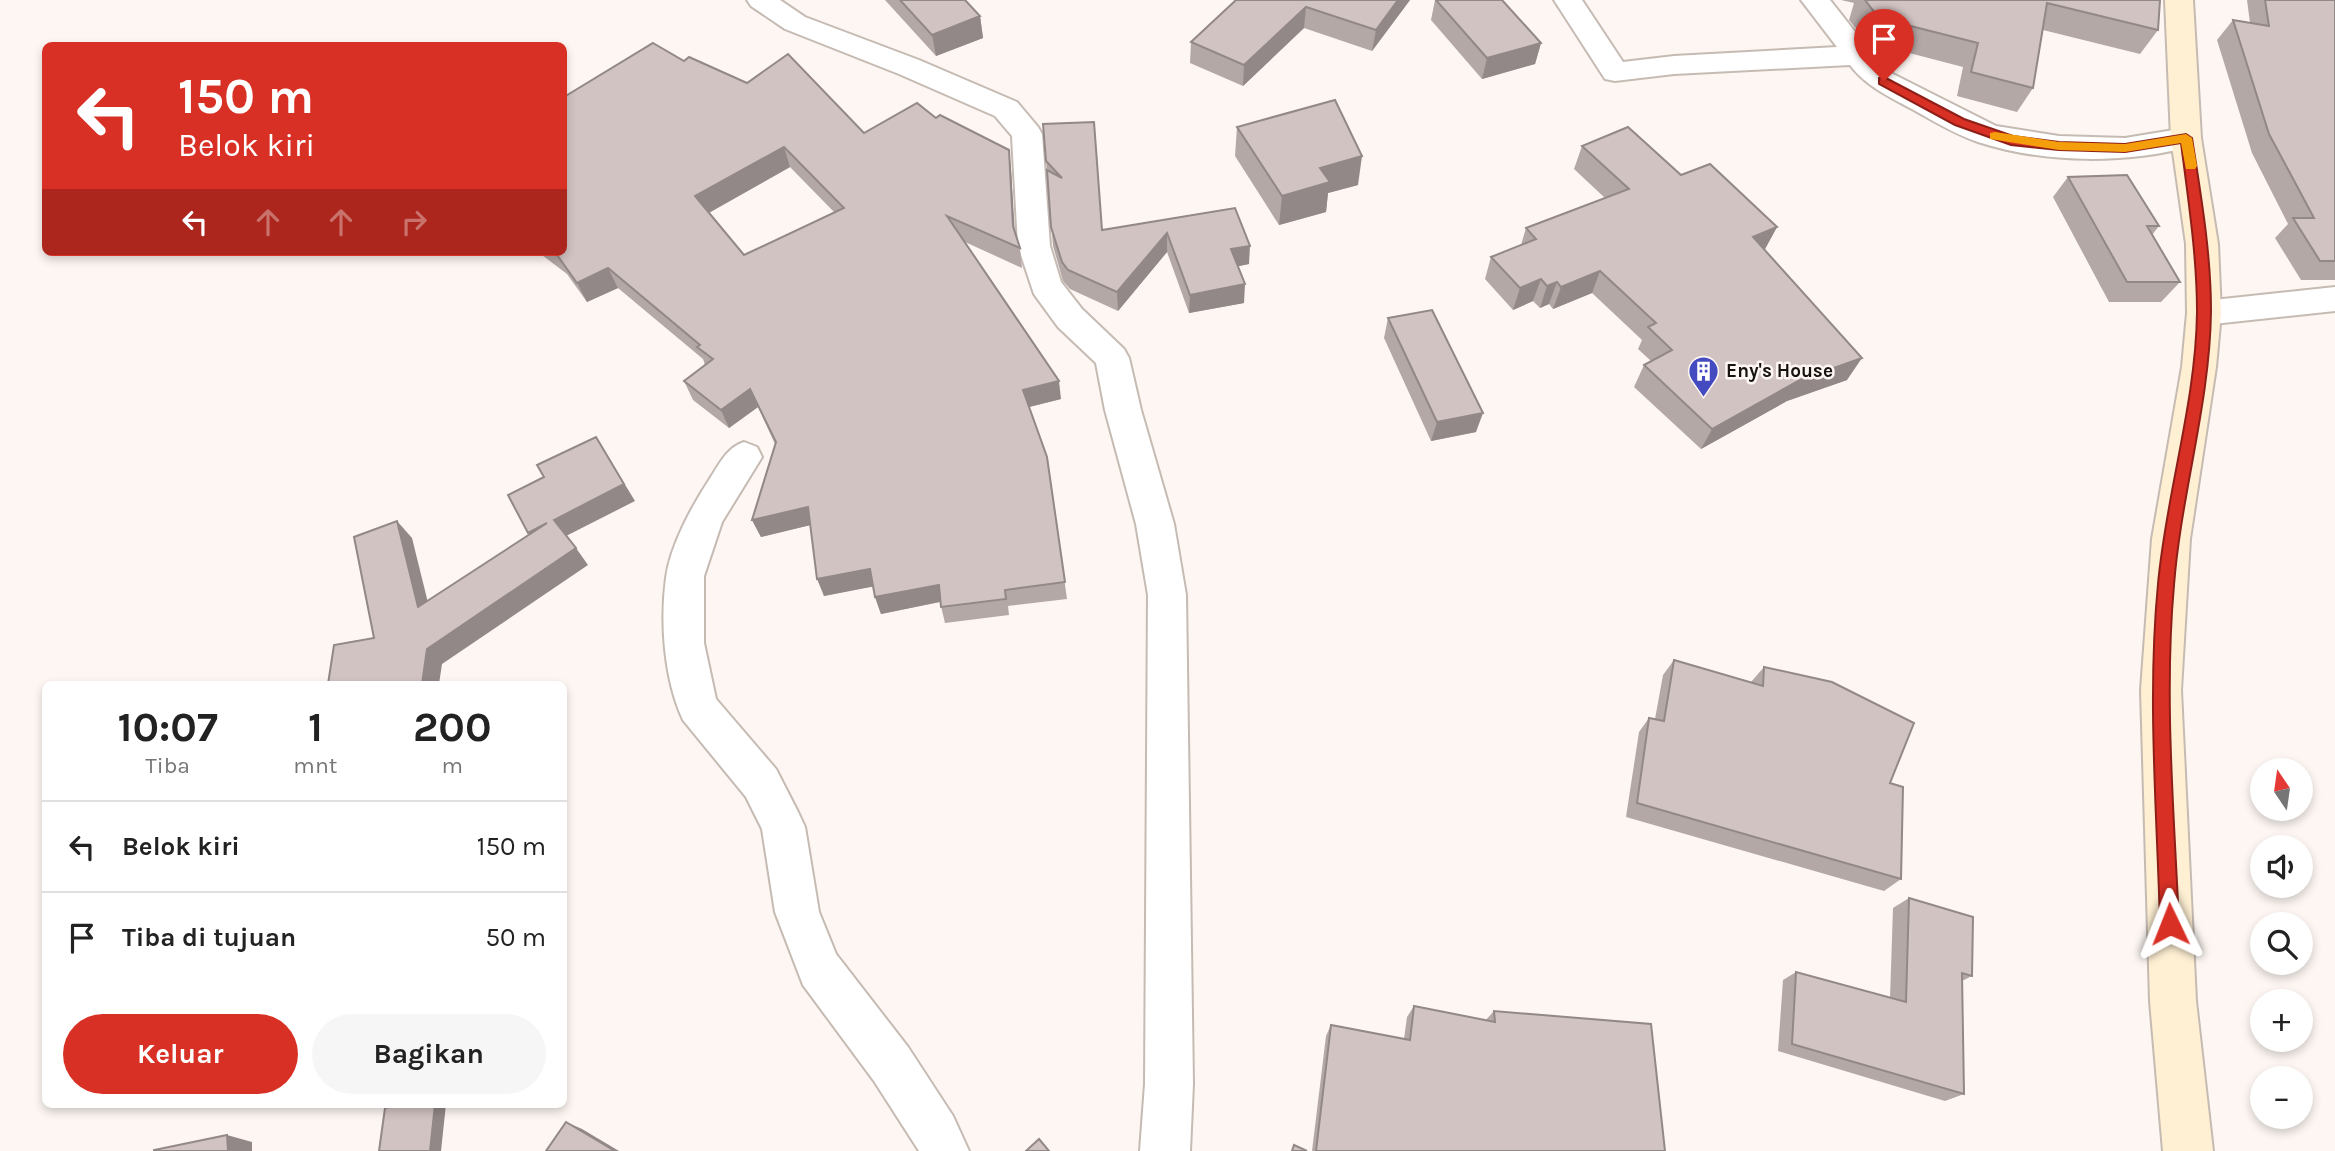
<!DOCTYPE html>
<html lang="id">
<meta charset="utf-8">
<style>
:root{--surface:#fff;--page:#f6f6f6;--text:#222;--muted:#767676;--line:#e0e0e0;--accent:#d93025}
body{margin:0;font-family:Karla,sans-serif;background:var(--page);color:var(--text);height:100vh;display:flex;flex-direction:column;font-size:26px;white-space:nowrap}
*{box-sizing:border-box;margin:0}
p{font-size:23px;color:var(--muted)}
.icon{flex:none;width:38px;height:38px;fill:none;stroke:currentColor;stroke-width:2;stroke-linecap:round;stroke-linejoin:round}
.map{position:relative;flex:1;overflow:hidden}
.details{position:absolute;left:42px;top:681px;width:525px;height:427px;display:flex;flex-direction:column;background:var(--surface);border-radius:10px;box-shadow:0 4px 10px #0003}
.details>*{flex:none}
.banner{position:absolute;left:42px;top:42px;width:525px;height:214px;border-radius:10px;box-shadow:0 4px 10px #0003;background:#d93025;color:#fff;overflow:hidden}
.needle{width:46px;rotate:347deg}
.tools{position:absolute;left:2250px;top:758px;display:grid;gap:14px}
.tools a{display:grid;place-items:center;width:63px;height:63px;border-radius:50%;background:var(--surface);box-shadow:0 4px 10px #0003;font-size:35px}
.pin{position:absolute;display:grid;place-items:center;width:60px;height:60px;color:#fff;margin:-72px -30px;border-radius:50% 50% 50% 0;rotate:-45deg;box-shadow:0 0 7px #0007}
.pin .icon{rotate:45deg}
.me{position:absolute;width:77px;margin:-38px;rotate:358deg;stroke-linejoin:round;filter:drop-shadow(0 0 5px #0008)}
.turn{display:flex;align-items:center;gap:24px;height:147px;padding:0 21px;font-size:32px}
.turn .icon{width:91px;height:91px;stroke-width:2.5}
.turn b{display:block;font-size:49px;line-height:60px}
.lanes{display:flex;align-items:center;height:66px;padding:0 21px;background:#0003;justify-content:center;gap:35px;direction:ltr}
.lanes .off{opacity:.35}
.eta{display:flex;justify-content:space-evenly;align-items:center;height:119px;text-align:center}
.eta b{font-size:42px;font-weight:700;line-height:49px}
.cta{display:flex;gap:14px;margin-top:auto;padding:14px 21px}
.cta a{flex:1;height:80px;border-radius:42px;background:var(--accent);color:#fff;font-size:28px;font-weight:700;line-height:80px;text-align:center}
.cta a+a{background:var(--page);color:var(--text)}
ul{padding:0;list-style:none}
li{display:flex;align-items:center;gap:21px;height:91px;padding:0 21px;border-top:2px solid var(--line)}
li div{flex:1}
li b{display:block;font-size:26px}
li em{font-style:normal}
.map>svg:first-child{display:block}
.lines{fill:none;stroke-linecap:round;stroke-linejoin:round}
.minor-casing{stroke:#c6bbb3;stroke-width:4}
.tertiary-casing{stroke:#c6bbb3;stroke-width:4}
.secondary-casing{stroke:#c6bbb3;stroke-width:4}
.minor{fill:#fff;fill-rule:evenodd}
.tertiary{fill:#fff;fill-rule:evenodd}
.secondary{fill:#fff0d3;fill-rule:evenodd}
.wall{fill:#b4a8a6;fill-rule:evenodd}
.shaded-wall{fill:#928887}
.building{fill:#d1c3c1;stroke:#928887;stroke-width:2;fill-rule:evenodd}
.route{fill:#d93025;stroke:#8d1f18;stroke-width:2}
.slow{fill:#f59e0b}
.labels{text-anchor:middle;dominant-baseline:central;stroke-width:5;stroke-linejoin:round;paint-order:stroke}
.poi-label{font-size:19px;font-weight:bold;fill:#16120f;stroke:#fdf6f2;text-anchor:start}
</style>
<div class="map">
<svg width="2335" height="1151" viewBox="0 0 2335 1151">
<rect width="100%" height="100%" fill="#fdf6f2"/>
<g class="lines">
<defs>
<g id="minor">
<path d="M1554,0h28l41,62 51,-6 163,-9 -36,-47h29l48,61 15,13 103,52 63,10 66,2 61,-10 11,3 4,7 -4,7c-69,19 -151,19 -219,-3 -24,-8 -46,-22 -68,-34 -22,-12 -44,-22 -60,-43l-176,9 -59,7 -10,-2z"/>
<polygon points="2335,287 2335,311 2204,325 2192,322 2187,313 2192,304 2204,301"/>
<path d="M744,442l13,5 5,10 -40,65 -18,54v67l12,56 60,70 22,43 7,15 14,85 17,42 72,93 45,69 16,35h-50l-45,-70 -71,-96 -28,-73 -13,-83 -16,-32 -63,-77c-19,-41 -23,-98 -17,-142 4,-32 26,-72 43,-98 10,-15 17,-32 35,-38z"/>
</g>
<polygon id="tertiary" points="747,0 780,0 805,17 919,60 1017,102 1038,127 1042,134 1050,246 1061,282 1082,309 1124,349 1129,358 1141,410 1174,524 1186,595 1193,1084 1190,1151 1140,1151 1145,1084 1148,595 1136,524 1105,410 1096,363 1058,327 1034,294 1018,246 1012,136 995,116 899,74 785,29 751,6"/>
<polygon id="secondary" points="2165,0 2193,0 2201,138 2218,244 2221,313 2216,367 2190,539 2181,690 2196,1001 2213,1151 2163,1151 2150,1001 2141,690 2152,539 2182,367 2187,313 2186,244 2171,138"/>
</defs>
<use href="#minor" class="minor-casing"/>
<use href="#tertiary" class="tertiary-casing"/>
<use href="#secondary" class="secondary-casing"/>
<use href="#minor" class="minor"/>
<use href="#tertiary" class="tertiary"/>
<use href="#secondary" class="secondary"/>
</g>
<g class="wall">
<polygon points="885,0 965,0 980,16 983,38 936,56"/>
<polygon points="1236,0 1410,0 1372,51 1304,28 1243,86 1190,63 1191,42"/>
<polygon points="1435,0 1502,0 1541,43 1535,64 1482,79 1431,20"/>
<polygon points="1841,0 2160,0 2158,30 2140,54 2043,30 2033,88 2017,112 1957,96 1963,67 1867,42 1849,20 1854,3"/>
<polygon points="2247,0 2335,0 2335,280 2301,280 2275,238 2288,224 2252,153 2217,40 2233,20 2250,23"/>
<path d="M684,61l180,72 72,-15 73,32 2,20 4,62 5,16 2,20 -57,-26 96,157 -32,8 18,50 20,142 -59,7 1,9 -64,8 -5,-21 -59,12 -6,-17 -2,-11 -49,10 -14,-71 -49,12 -9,-17 23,-76 -17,-37 -29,21 -36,-28 -9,-19 21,-16 -2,-6 -85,-71 -31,14 -20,-28 -29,-22h26zM790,167l44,45 -90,43 -35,-42z"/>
<polygon points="1043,124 1102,230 1235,208 1249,264 1238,266 1244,303 1189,313 1167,252 1118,311 1070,289 1063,281 1053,246"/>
<polygon points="1237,127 1358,185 1328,193 1326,212 1279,225 1235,156"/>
<polygon points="1582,146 1681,175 1777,227 1765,249 1764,250 1847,380 1787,401 1701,449 1634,387 1644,365 1651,361 1638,349 1642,340 1592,293 1553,309 1549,304 1540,308 1533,301 1513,310 1485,279 1491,257 1521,245 1526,228 1605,198 1574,169"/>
<polygon points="2068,177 2159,226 2152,235 2180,282 2161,302 2109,302 2053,197"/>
<polygon points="1388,318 1476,432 1431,441 1384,338"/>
<polygon points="1674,660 1751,682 1764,667 1890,783 1901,879 1884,891 1626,817 1639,732 1649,718 1655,719 1663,675"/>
<polygon points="1909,898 1972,976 1962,981 1964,1094 1945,1101 1778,1051 1783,980 1796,972 1890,998 1893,908"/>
<polygon points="1414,1006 1485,1021 1494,1011 1665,1151 1312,1151 1326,1036 1331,1025 1404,1039 1407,1017"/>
</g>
<g class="shaded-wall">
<polygon points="1398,0 1410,0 1372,51 1376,30"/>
<polygon points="1306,7 1304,28 1243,86 1244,65"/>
<polygon points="980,16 983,38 936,56 932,35"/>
<polygon points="1541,43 1535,64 1482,79 1487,58"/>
<polygon points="784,147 790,167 703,216 695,196"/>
<polygon points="1009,150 1011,170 1015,246 1013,226"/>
<polygon points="1362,156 1358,185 1328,193 1326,212 1279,225 1282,196 1320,168"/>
<polygon points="1777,227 1765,249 1741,259 1753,237"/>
<polygon points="1167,233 1167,252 1118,311 1117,292"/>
<polygon points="1250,246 1249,264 1230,268 1231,249"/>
<polygon points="608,268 618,288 587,302 577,283"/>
<polygon points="1600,271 1592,293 1553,309 1561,287"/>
<polygon points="1541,279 1533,301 1513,310 1520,288"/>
<polygon points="1557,282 1549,304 1540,308 1547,286"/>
<polygon points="1245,284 1244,303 1189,313 1190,295"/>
<polygon points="1862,358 1847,380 1787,401 1701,449 1712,429 1800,380"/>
<polygon points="1059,381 1061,399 1025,408 1023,390"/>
<polygon points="750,389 758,407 729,428 721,410"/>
<polygon points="1483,413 1476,432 1431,441 1437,422"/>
<polygon points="596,437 635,501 566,536 554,520"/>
<polygon points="808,507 815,524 761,537 752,520"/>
<polygon points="397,521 412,538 433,623 418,607"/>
<polygon points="576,548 588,565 442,664 439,684 422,684 427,649"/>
<polygon points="870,569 876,586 824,596 817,579"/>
<polygon points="939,585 944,601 881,614 875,597"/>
<polygon points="435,1104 446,1104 441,1151 430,1151"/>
<polygon points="566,1122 582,1129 619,1151 615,1151"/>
<polygon points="227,1135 252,1142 252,1151 228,1151"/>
</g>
<g class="building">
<polygon points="900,0 965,0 980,16 932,35"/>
<polygon points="1236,0 1398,0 1376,30 1306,7 1244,65 1191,42"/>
<polygon points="1436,0 1502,0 1541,43 1487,58"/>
<polygon points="1865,0 2160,0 2158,30 2047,3 2033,88 1971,72 1978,43 1879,18"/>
<polygon points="2265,0 2335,0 2335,261 2320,261 2293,218 2314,218 2269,134 2233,20 2269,26"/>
<path d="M653,43l31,18 5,-4 58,26 41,-29 76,79 53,-30 19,15 4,-3 69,35 4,76 7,22 -73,-32 112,165 -36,9 24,67 18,125 -60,8 1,9 -65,8 -2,-22 -64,12 -5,-28 -53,10 -9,-72 -56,13 24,-78 -26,-53 -29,21 -37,-29 29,-22 -16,-12 3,-2 -92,-77 -31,15 -20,-28 -4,-3h11v-155zM784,147l60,61 -100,47 -49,-59z"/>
<polygon points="1335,100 1362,156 1320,168 1330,182 1282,196 1237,127"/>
<polygon points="1094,122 1102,230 1235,208 1250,246 1231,249 1245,284 1190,295 1167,233 1117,292 1068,270 1062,262 1051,227 1047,170 1062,178 1046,161 1043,124"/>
<polygon points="1628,127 1681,175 1710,164 1777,227 1753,237 1862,358 1800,380 1712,429 1644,365 1672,350 1648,327 1656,323 1600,271 1561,287 1557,282 1547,286 1541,279 1520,288 1491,257 1536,239 1526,228 1629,189 1582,146"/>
<polygon points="2127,175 2159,226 2147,226 2180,282 2127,282 2068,177"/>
<polygon points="1432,310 1483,413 1437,422 1388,318"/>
<polygon points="596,437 624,484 554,520 576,548 427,649 422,684 328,684 334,645 374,638 354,537 397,521 418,607 547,523 528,533 508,495 544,477 537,465"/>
<polygon points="1674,660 1763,686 1764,667 1832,682 1914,723 1890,783 1903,787 1901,879 1637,803 1649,718 1664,721"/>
<polygon points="1909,898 1973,917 1972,976 1962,973 1964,1094 1792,1044 1796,972 1906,1002"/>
<polygon points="1414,1006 1495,1022 1494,1011 1651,1024 1665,1151 1316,1151 1331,1025 1410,1040"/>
<polygon points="403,1104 435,1104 430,1151 379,1151 385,1108"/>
<polygon points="566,1122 615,1151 546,1151"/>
<polygon points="227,1135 228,1151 154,1151 154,1150"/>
<polygon points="1039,1139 1049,1151 1026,1151"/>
<polygon points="1294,1145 1307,1151 1292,1151"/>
</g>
<path class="route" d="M1884,77l80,42 49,17 46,6 66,2 61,-10 6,4c9,58 19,115 19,173 -1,92 -30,183 -37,274 -10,112 0,226 5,339l-3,6 -6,3 -7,-3 -3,-6c-3,-113 -13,-227 -2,-340 8,-90 38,-181 39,-272 0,-57 -9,-113 -16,-169l-56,9 -66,-2 -48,-5 -56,-20 -76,-41v-6z"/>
<polygon class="slow" points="1995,132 2059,142 2125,144 2186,134 2192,138 2197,166 2195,169 2186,169 2181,143 2125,152 2059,150 1990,139 1990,133"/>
<defs>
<symbol id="building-pin" viewBox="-11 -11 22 30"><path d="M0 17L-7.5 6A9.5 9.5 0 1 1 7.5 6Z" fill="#444bc0" stroke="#fdf6f2"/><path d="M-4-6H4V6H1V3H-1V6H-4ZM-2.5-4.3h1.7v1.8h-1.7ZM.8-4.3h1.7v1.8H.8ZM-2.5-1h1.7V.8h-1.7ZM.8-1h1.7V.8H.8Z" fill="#fff"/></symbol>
</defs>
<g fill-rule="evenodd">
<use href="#building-pin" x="1686" y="354" width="35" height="47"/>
</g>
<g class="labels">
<g class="poi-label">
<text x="1726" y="371">Eny's House</text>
</g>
</g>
</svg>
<div class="tools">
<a><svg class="needle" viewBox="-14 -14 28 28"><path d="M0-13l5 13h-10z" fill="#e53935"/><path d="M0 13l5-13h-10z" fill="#767676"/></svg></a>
<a><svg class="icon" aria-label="sound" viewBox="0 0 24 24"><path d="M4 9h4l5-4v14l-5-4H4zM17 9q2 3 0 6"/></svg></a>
<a><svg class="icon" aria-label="search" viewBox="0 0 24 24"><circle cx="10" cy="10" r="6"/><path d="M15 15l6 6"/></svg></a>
<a>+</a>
<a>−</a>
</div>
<div class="pin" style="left:1884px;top:81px;background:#d93025"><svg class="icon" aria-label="arrive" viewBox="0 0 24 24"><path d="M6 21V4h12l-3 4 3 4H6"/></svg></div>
<svg class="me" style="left:2170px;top:924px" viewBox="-20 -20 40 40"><path d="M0-17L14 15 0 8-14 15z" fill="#d93025" stroke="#fff" stroke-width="4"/></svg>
<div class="banner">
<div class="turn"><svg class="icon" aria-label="left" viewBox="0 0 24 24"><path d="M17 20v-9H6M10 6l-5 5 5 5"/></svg><div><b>150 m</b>Belok kiri</div></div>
<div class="lanes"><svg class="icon" aria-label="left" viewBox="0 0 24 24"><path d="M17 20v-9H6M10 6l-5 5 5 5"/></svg><svg class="icon off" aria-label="ahead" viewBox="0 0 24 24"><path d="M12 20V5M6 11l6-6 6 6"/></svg><svg class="icon off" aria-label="ahead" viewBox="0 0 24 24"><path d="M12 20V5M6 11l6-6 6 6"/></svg><svg class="icon off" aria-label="right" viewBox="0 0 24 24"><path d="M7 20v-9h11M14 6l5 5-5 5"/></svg></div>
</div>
<section class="details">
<div class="eta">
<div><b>10:07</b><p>Tiba</p></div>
<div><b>1</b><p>mnt</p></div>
<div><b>200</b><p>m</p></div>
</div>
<ul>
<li><svg class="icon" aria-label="left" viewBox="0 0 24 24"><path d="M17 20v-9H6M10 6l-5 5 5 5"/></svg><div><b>Belok kiri</b></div><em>150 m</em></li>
<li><svg class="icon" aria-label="arrive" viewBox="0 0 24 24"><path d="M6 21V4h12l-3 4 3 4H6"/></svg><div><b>Tiba di tujuan</b></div><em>50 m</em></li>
</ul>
<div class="cta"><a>Keluar</a><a>Bagikan</a></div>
</section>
</div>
